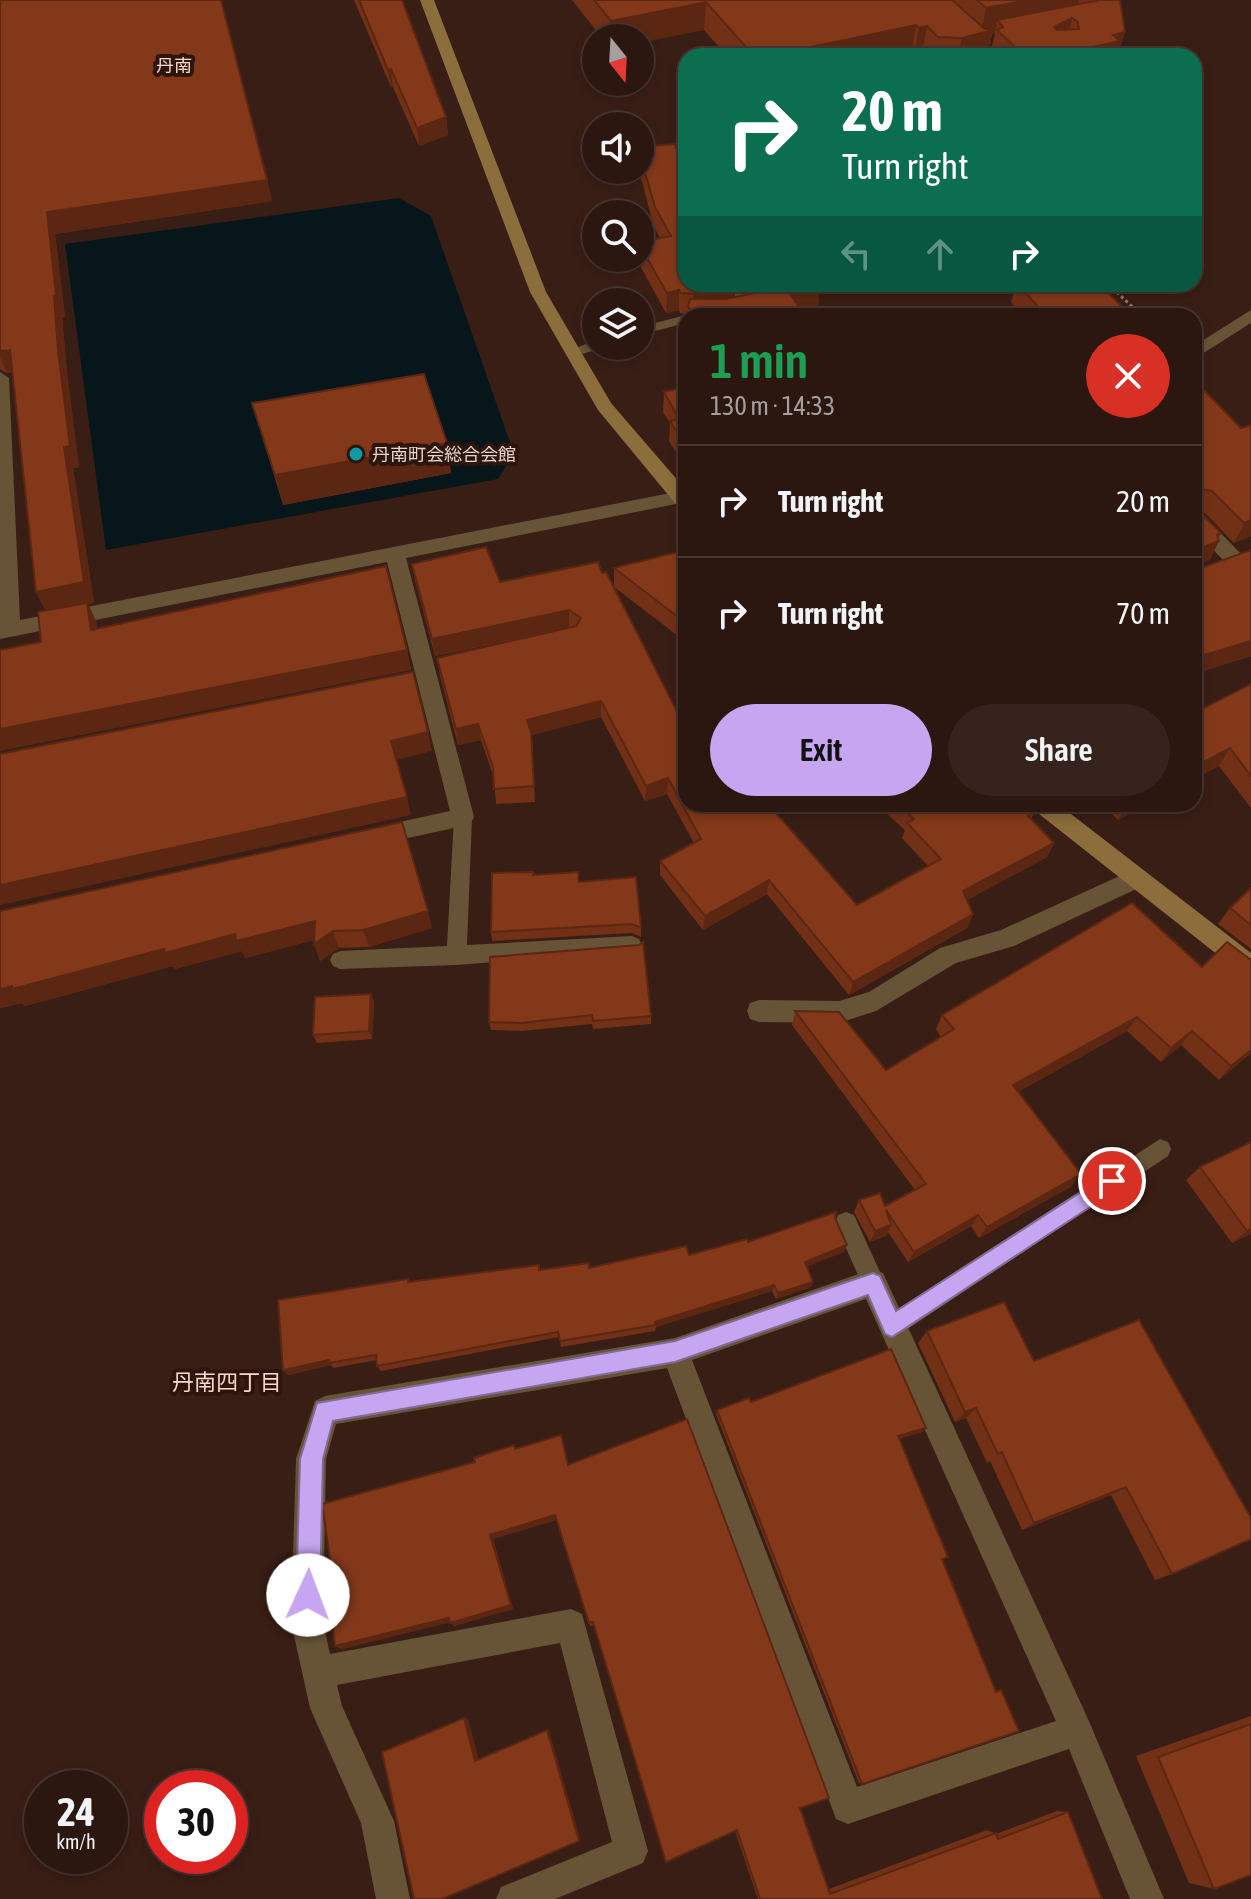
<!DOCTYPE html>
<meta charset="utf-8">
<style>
:root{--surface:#2b1610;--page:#37231e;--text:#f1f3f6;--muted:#a69f9f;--line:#473530;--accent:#c6a6f0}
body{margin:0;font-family:"Asap Condensed","Noto Sans JP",sans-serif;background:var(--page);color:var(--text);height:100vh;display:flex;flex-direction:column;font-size:30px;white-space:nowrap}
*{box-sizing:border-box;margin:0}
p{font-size:26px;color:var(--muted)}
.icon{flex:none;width:44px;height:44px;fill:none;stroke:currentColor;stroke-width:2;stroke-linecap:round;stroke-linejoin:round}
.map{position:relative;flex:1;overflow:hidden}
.sheet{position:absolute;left:678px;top:308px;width:524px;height:504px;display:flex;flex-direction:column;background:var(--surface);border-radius:24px;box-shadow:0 4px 12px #0003,0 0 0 2px var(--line)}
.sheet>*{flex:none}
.guide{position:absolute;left:678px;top:48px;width:524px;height:244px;border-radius:24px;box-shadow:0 4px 12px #0003,0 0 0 2px var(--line);background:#0b6e4f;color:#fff;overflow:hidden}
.needle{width:52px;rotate:162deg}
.tools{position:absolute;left:582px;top:24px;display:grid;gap:16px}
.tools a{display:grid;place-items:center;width:72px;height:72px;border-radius:50%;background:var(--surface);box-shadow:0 4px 12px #0003,0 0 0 2px var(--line);font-size:40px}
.speed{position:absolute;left:24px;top:1770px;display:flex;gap:16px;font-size:40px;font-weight:700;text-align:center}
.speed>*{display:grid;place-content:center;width:104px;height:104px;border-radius:50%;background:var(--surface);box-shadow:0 4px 12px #0003,0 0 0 2px var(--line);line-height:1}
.speed small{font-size:20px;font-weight:400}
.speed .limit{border:12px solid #d22;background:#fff;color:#111}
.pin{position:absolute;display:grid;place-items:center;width:68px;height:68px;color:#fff;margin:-34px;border:4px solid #fff;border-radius:50%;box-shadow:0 2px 8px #0007}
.me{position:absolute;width:88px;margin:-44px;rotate:2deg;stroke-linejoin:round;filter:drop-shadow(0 0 6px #0008)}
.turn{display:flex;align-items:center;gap:28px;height:168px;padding:0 32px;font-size:36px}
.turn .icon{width:104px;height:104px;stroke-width:2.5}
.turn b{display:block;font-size:56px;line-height:68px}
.lanes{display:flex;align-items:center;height:76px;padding:0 32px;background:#0003;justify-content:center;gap:40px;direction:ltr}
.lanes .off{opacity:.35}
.round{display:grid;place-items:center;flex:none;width:84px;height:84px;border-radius:42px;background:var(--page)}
.summary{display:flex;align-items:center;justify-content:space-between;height:136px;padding:0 32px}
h1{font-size:48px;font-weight:600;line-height:60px;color:#1e9e55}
.button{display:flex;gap:16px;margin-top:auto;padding:16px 32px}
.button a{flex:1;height:92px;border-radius:48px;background:var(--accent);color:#111;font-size:32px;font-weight:600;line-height:92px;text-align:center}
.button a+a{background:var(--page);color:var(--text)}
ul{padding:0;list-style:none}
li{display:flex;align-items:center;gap:24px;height:112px;padding:0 32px;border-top:2px solid var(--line)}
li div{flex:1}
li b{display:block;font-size:30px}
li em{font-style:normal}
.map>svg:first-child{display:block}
.water{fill:#07161a}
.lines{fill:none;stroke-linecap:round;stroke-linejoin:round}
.path{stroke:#927b73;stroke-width:3;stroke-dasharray:3 3;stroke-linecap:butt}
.lane{fill:#675436;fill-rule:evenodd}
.street{fill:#675436;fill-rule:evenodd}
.secondary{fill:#8c6d3c;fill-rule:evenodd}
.wall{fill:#723016}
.shaded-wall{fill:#5c2712}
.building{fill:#84381a;stroke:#5c2712;stroke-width:2;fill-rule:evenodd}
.route{fill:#c6a6f0;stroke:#816c9c;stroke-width:2}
.culture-dot{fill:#0f9aa8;stroke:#2e150c;stroke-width:3}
.labels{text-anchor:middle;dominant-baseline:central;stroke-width:8;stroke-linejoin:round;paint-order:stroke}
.far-neighbourhood-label{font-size:18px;fill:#fad5c8;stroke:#2e150c}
.far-poi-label{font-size:18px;fill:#e6d3cd;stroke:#2e150c;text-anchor:start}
.neighbourhood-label{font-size:22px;fill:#fad5c8;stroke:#2e150c}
</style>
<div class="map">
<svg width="1251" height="1899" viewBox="0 0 1251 1899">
<rect width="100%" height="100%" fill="#391e15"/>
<polygon class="water" points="399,198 431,216 514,454 498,479 106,550 65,244"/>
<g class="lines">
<polyline class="path" points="1108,284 1142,316"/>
<g class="lane">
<polygon points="728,284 742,284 754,307 752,310 724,316 695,316 697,313 739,304"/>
<polygon points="686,315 691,316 686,316 686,323 640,335 640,327"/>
<polygon points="596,340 596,346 603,346 601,348 573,357 566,352"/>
<polygon points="463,809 470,812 472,817 467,945 632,936 639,939 642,945 639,951 456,965 340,969 333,966 330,960 333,954 340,951 447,946 454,817 456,812"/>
<polygon points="1160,1139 1168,1142 1171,1149 1168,1156 900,1334 892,1338 884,1334 880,1326 884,1318"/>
<polygon points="846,1212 854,1215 885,1283 881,1291 873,1294 865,1291 835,1223 838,1215"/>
</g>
<g class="street">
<polygon points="1251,310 1251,323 1194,359 1194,346"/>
<polygon points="0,372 9,378 20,620 686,490 686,502 406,558 474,817 471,823 463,826 371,846 363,844 360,837 363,830 450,811 387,562 0,639"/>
<polygon points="1194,511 1201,513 1243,556 1246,561 1243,566 1229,566 1194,530"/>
<polygon points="1137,868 1145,871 1149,878 1145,885 1014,946 956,963 876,1011 839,1023 759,1022 750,1019 747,1011 750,1003 759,1000 839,1001 869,992 940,948 1001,930"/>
<path d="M873,1269l10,4 205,446 76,180h-34l-61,-150 -221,75 -12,-5 -169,-451 -331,56 -10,35 -3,163 7,32 241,-45 11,5 66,237 -5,12 -88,36h-59l5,-12 111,-45 -52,-199 -223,42 5,21 52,115 16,78h-34l-15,-76 -51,-115 -19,-86 5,-163 19,-58 10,-5 350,-58zM866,1299l190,422 -199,66 -165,-427z"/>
</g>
<g class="secondary">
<polygon points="420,0 434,0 546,292 611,403 686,490 686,510 679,508 598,410 530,292"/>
<polygon points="1031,804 1058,804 1251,953 1251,977 1242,974 1034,810"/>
</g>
</g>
<g class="wall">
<polygon points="0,0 267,180 272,201 55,234 65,317 62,317 67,373 79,467 73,468 94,603 88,604 97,623 97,629 407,650 411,670 41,642 46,611 12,372 7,373 0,369"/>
<polygon points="354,0 402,0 446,117 448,135 419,146 393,87 391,87"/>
<polygon points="572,0 1120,0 1118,56 991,56 992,50 991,49 995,34 992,34 988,56 923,56 922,54 914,56 911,53 898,56 727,56 704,30 640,38 602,38"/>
<polygon points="640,147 686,284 736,284 735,297 750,294 745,284 819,284 818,306 801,309 805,316 687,316 687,314 680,313 679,310 666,313 638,262 638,258 640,258 640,242 660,238 654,227 639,170 640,170"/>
<polygon points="1016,284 1100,284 1131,316 1022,316 1011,302"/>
<polygon points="1194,380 1251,536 1234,543 1203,511 1201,510 1201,513 1218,538 1210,560 1200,564 1204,567 1251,550 1251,656 1194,674"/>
<polygon points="686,387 686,468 669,441 670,423 663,412 664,392"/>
<polygon points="252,403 447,443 451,473 283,505"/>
<polygon points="686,550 686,642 614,587 614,568"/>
<polygon points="598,562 686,804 857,905 928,866 902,838 905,830 876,804 1024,804 1034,813 1031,819 1054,843 1047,857 967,900 973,914 967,928 849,995 767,894 703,930 660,875 660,861 694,843 667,794 645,801 601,717 532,735 535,802 496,804 494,778 481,740 458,745 440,675 437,658 570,628 435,656 415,580 412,564 500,582"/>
<polygon points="1251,684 1251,808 1219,766 1194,779 1194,713"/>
<polygon points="1103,804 1148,804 1118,820"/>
<polygon points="533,875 579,882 641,928 641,937 632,933 492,941 491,932"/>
<polygon points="1251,888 1251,949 1218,924 1230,908"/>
<polygon points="0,911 432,928 369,947 339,948 320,961 314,944 314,940 245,958 242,951 175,969 173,966 25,1006 22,1003 0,1008"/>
<polygon points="639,945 651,1016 651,1024 593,1029 592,1024 522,1031 491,1030 489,1022"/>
<polygon points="1251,960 1251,1053 1219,1080 1181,1045 1161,1062 1127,1031 1018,1092 1072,1186 979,1238 971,1226 908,1262 888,1232 886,1236 870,1242 854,1212 859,1200 885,1206 915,1190 792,1025 795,1011 886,1070 941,1037 936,1029 942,1015 1202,967"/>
<polygon points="371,994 374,1002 372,1039 317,1043 313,1035"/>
<polygon points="1251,1142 1251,1234 1232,1243 1186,1180 1200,1167"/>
<polygon points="835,1218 844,1252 807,1266 813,1282 811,1287 776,1299 772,1291 656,1327 655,1331 561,1347 559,1337 381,1371 377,1366 377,1360 333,1368 331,1365 288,1375 283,1370 409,1282 539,1270 589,1268 689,1255 748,1242"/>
<polygon points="1139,1320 1172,1574 1155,1580 1111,1495 1022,1530 990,1461 987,1463 966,1418 955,1422 918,1343 927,1331 1034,1361"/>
<polygon points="751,1402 926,1428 922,1432 899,1439 943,1560 995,1690 1001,1690 862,1784 859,1783 716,1414 717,1410"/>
<polygon points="515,1449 568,1465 800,1808 829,1889 987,1830 996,1834 1057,1811 1068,1812 1102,1899 758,1899 735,1831 594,1625 590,1626 556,1520 493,1539 513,1609 454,1626 450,1622 342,1649 335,1646 335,1593 475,1462"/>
<polygon points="1251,1716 1251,1875 1214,1889 1189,1883 1136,1756"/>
</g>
<g class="shaded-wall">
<polygon points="1029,0 1079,0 1075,18 1072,19 1065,47 1003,27 997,20 995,34 992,34 988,56 958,56 962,38 981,33 986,8"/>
<polygon points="706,2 704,30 640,43 640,38 611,38 611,21"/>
<polygon points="916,25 911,53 898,56 768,56"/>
<polygon points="927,26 922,54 914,56 919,28"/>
<polygon points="1125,32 1118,56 1053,56 1113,35"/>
<polygon points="391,69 393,87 391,87 388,70"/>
<polygon points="446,117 448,135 419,146 417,128"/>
<polygon points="267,180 272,201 55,234 65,317 62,317 67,373 79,467 73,468 94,603 88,604 97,623 100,650 46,612 36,592 64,447 58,351 47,212"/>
<polygon points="725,284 736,284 734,302 693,314 694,294 697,290"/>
<polygon points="820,286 818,306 786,312 789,292"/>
<polygon points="679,290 679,310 666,313 667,293"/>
<polygon points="10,350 19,371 7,373 0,357 0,351"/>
<polygon points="447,443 451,473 283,505 275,475"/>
<polygon points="1251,520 1251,536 1234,543 1244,523"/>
<polygon points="1221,533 1216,542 1219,541 1210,560 1194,566 1201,548"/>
<polygon points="569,610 569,627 435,656 432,639"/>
<polygon points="1251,641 1251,656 1194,674 1194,658"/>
<polygon points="407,650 411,670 0,751 0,729"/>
<polygon points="601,701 601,717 532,735 535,802 527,720"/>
<polygon points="478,724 481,740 458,745 456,729"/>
<polygon points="428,732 432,751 396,760 391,741"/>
<polygon points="1230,748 1219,766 1194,779 1194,767"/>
<polygon points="668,778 667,794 645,801 646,786"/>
<polygon points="407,797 411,815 0,905 0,885"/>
<polygon points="1126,804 1148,804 1118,820"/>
<polygon points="1054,843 1047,857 957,905 963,891"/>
<polygon points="769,880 767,894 703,930 705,916"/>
<polygon points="428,911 432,928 369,947 363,930"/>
<polygon points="973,914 967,928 849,995 853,982"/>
<polygon points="315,921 321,938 245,958 242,951 175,969 173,966 25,1006 22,1003 0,1008 0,989 164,949 235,934"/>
<polygon points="333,931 339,948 320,961 314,944"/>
<polygon points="371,994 374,1002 372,1039 369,1031"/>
<polygon points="1137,1017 1127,1031 1005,1099 1013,1085"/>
<polygon points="1192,1031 1181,1045 1161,1062 1171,1048"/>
<polygon points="1251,1050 1251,1053 1219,1080 1231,1066"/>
<polygon points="1081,1174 1072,1186 979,1238 987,1227"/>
<polygon points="978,1215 971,1226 908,1262 914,1252"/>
<polygon points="891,1225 886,1236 870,1242 875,1231"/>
<polygon points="1251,1229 1251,1234 1232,1243 1247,1231"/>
<polygon points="847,1245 844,1252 803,1268 805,1262"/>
<polygon points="813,1282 811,1287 776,1299 778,1293"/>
<polygon points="774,1285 772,1291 656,1327 655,1322"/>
<polygon points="329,1360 331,1365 288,1375 283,1370"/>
<polygon points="976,1408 966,1418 955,1422 965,1412"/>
<polygon points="926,1428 922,1432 894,1441 898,1436"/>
<polygon points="1126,1487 1111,1495 1022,1530 1034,1523"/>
<polygon points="555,1515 556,1520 493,1539 513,1609 454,1626 450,1623 490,1535"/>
<polygon points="449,1618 454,1621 342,1649 335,1646"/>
<polygon points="464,1718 468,1719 479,1760 475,1761"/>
<polygon points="547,1730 549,1731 580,1838 579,1841"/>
</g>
<g class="building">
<polygon points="0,0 221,0 267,180 47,212 56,295 54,296 58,351 70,446 64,447 84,582 36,592 10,350 0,351"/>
<polygon points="359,0 402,0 446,117 417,128 391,69 388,70"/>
<polygon points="594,0 952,0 985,29 993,30 962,38 938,37 927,26 919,28 916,25 768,56 754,56 706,2 611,21"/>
<polygon points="977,0 1029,0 986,8"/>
<path d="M1100,0h20l5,32 -12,3 7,6 -67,15h-28l-28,-26 6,-3 -6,-7zM1072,18l6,4 1,7 -22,1 -3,-3z"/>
<polygon points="675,144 677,151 686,150 686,284 726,284 697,290 694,294 681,293 679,290 667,293 640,246 640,242 671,236 655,207 640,155 640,147"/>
<polygon points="758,284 819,284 820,286 789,292 805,316 693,316 688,306 690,299 726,299 754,293 758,286"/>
<polygon points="1018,284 1100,284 1131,316 1046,316"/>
<polygon points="424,374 447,443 275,475 252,403"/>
<polygon points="1194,380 1241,428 1251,425 1251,520 1244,523 1212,491 1201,489 1201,513 1221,533 1217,535 1219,541 1201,548 1200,564 1204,567 1251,550 1251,641 1194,658"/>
<polygon points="686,387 686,447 670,421 679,419 664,392"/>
<polygon points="486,547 500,582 598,562 602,573 606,572 686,729 686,804 768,804 857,905 941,859 907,823 914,819 898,804 1024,804 1034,813 1028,816 1054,843 963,891 973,914 853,982 769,880 705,916 660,861 701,839 668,778 646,786 601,701 527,720 531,732 534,786 494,789 493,767 478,724 456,729 437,658 576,626 581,618 569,610 432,639 412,564"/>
<polygon points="686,550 686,623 614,568"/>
<polygon points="386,566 407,650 0,729 0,650 41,642 38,612 87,603 91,630"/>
<polygon points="413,672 428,732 391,741 407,797 0,885 0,754"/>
<polygon points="1251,684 1251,776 1230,748 1194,767 1194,713"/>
<polygon points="402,822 428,911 363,930 333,931 314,944 315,921 236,941 235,934 165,953 164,949 12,989 12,986 0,989 0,911"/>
<polygon points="533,872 533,875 578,872 579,882 636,877 641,928 632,924 491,932 492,873"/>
<polygon points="1251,888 1251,925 1230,908"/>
<polygon points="1132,903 1202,967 1227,942 1251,960 1251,1050 1231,1066 1192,1031 1171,1048 1137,1017 1013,1085 1081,1174 987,1227 978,1215 914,1252 886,1210 891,1225 875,1231 859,1200 880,1193 885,1206 926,1184 795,1011 839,1012 886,1070 954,1029 942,1015"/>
<polygon points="643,942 651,1016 593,1021 592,1015 521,1023 489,1022 490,957 639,945"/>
<polygon points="371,994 369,1031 313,1035 315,997"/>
<polygon points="1251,1142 1251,1229 1247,1231 1200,1167"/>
<polygon points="836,1212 835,1218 847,1245 805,1262 813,1282 778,1293 774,1285 655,1322 656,1325 560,1341 558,1332 377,1366 376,1355 329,1363 329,1360 283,1370 278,1300 408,1279 408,1282 539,1265 539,1270 589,1263 589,1268 686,1246 689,1255 747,1239 748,1242"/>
<polygon points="1004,1302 1034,1361 1139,1320 1251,1518 1251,1539 1172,1574 1126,1487 1034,1523 1002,1452 998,1454 976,1408 965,1412 927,1331"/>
<polygon points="891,1349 926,1428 898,1436 948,1557 942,1559 996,1692 1001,1690 1019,1731 862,1784 717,1410 749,1398 751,1402"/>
<polygon points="687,1419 829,1798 800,1808 830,1894 996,1833 998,1839 1068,1812 1102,1899 760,1899 737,1830 666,1862 593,1622 589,1623 555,1515 490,1535 511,1605 450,1623 449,1618 335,1646 329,1595 335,1593 322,1504 475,1462 474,1458 514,1445 515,1449 561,1435 568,1465"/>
<polygon points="464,1718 475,1761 547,1730 579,1841 442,1899 414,1899 382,1752"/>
<polygon points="1251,1724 1251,1875 1214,1889 1158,1757"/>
</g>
<polygon class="route" points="1112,1172 1119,1175 1122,1181 1119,1188 892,1337 885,1334 868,1295 675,1362 333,1421 323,1459 320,1595 316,1604 308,1607 299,1604 296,1595 300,1459 317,1403 675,1341 873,1273 880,1276 896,1311"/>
<circle class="culture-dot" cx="356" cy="454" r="8"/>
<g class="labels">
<g class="far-neighbourhood-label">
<text x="174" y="65">丹南</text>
</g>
<g class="far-poi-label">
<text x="372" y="454">丹南町会総合会館</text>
</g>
<g class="neighbourhood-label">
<text x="227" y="1382">丹南四丁目</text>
</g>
</g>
</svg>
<div class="tools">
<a><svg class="needle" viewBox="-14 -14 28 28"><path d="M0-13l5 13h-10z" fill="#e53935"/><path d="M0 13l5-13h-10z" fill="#a69f9f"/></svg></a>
<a><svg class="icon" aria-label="sound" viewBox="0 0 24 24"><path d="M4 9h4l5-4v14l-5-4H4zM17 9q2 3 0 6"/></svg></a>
<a><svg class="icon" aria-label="search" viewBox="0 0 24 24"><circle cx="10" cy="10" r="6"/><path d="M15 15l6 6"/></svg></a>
<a><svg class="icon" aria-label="layers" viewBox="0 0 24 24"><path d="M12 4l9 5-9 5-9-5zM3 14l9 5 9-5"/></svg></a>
</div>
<div class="speed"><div>24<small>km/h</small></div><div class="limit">30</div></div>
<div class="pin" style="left:1112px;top:1181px;background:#d93025"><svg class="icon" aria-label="arrive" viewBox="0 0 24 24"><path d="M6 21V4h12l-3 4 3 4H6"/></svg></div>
<svg class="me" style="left:308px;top:1595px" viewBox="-20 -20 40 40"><circle r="19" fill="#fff"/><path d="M0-13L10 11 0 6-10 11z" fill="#c6a6f0"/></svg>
<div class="guide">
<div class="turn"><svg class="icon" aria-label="right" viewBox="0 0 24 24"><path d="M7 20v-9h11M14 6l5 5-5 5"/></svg><div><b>20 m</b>Turn right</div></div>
<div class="lanes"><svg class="icon off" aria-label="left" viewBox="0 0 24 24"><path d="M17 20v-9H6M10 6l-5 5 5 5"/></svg><svg class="icon off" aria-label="ahead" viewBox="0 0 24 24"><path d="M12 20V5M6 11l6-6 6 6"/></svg><svg class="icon" aria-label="right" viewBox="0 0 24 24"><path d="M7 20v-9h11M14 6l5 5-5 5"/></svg></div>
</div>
<section class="sheet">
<div class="summary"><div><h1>1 min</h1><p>130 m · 14:33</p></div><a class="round" style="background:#d93025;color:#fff"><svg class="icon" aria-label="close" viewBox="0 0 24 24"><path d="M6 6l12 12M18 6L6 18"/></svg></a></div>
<ul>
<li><svg class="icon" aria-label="right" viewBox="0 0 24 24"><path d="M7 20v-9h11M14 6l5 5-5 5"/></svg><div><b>Turn right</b></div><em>20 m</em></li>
<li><svg class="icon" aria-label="right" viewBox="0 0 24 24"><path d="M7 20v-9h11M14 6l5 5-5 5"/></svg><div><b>Turn right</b></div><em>70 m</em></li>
</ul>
<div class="button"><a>Exit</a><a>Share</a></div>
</section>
</div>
